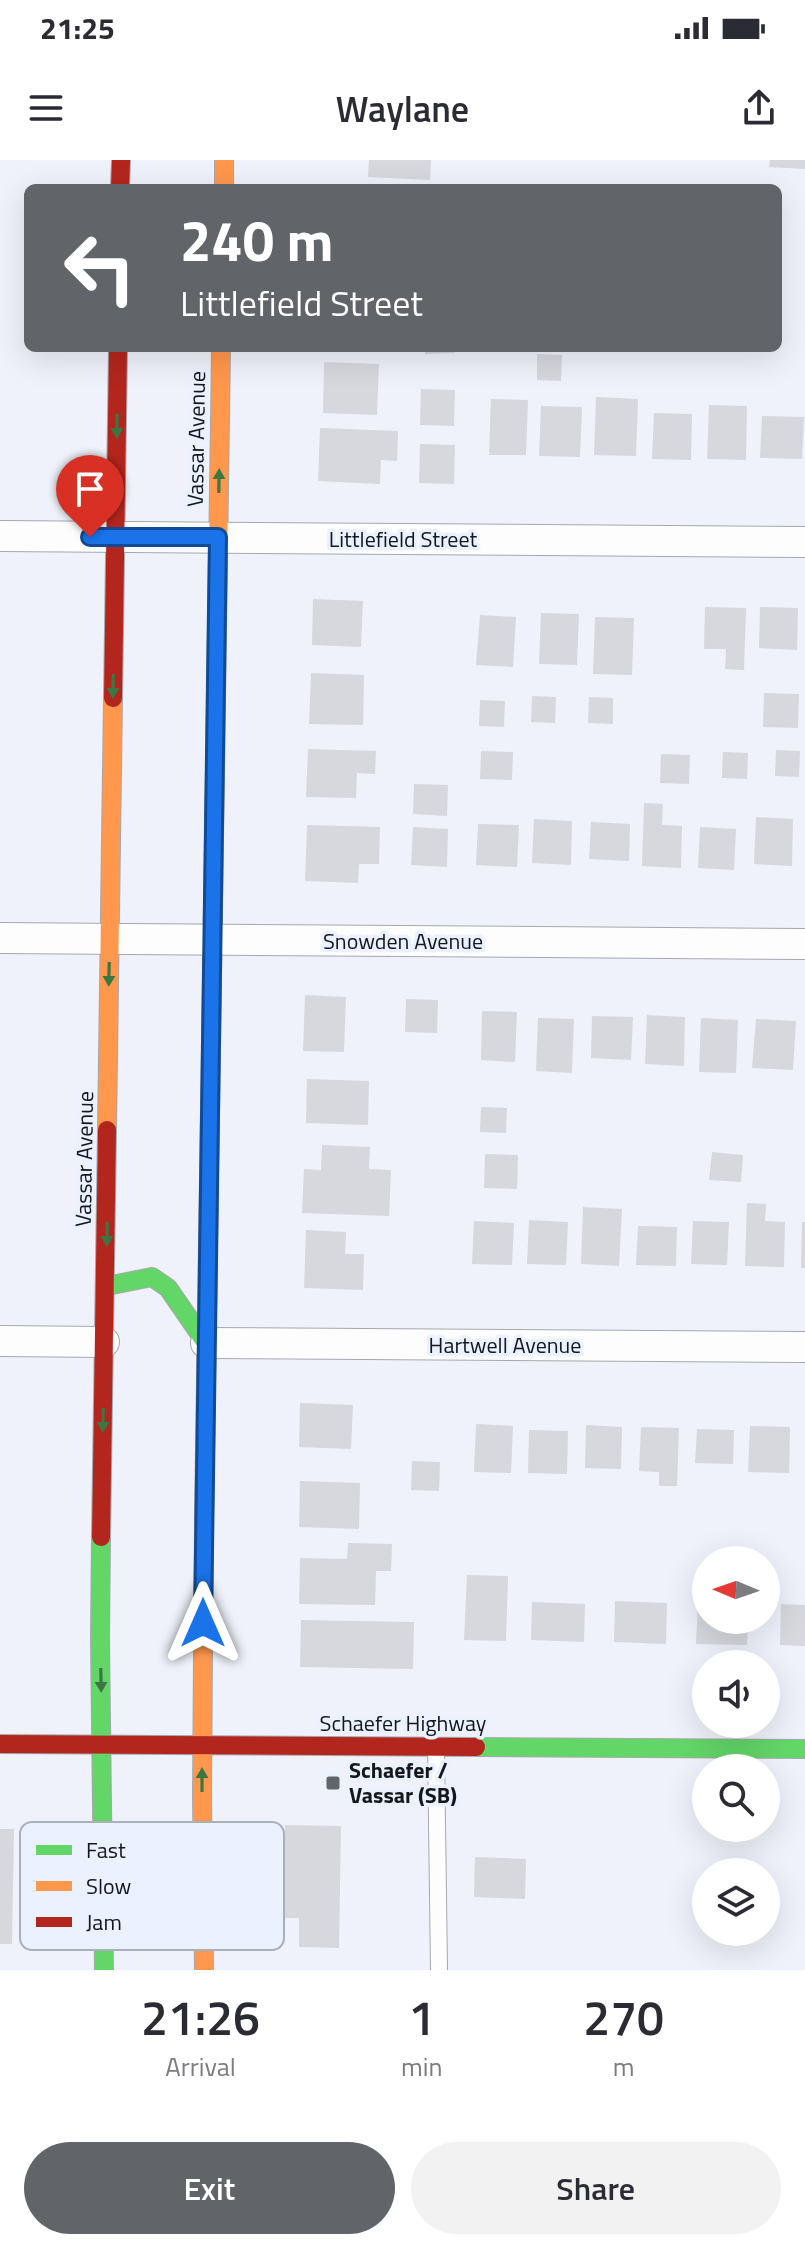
<!DOCTYPE html>
<style>
:root{--surface:#fff;--page:#f2f2f3;--text:#2b2b33;--muted:#7c7c81;--accent:#616469}
body{margin:0;font-family:"Titillium Web",sans-serif;background:var(--page);color:var(--text);height:100vh;display:flex;flex-direction:column;font-size:30px;white-space:nowrap}
*{box-sizing:border-box;margin:0}
p{font-size:26px;color:var(--muted)}
.icon{flex:none;width:44px;height:44px;fill:none;stroke:currentColor;stroke-width:2;stroke-linecap:round;stroke-linejoin:round}
.map{position:relative;height:1810px;overflow:hidden}
.details{display:flex;flex-direction:column;background:var(--surface);flex:1}
.details>*{flex:none}
.top-card{position:absolute;left:24px;top:24px;width:758px;height:168px;border-radius:12px;box-shadow:0 8px 32px #0002;background:#616469;color:#fff;overflow:hidden}
.needle{width:52px;rotate:272deg}
.controls{position:absolute;left:692px;top:1386px;display:grid;gap:16px}
.controls a{display:grid;place-items:center;width:88px;height:88px;border-radius:50%;background:var(--surface);box-shadow:0 8px 32px #0002;font-size:40px}
.pin{position:absolute;display:grid;place-items:center;width:68px;height:68px;color:#fff;margin:-82px -34px;border-radius:50% 50% 50% 0;rotate:-45deg;box-shadow:0 0 8px #0007}
.pin .icon{rotate:45deg}
.me{position:absolute;width:88px;margin:-44px;rotate:0deg;stroke-linejoin:round;filter:drop-shadow(0 0 6px #0008)}
.turn{display:flex;align-items:center;gap:28px;height:168px;padding:0 24px;font-size:36px}
.turn .icon{width:104px;height:104px;stroke-width:2.5}
.turn b{display:block;font-size:56px;line-height:68px}
.eta{display:flex;justify-content:space-evenly;align-items:center;height:136px;text-align:center}
.eta b{font-size:48px;font-weight:600;line-height:56px}
.button{display:flex;gap:16px;margin-top:auto;padding:16px 24px}
.button a{flex:1;height:92px;border-radius:48px;background:var(--accent);color:#fff;font-size:32px;font-weight:600;line-height:92px;text-align:center}
.button a+a{background:var(--page);color:var(--text)}
.status{display:flex;justify-content:space-between;align-items:center;height:56px;padding:0 40px;background:var(--surface);direction:ltr}
.status svg{height:22px;fill:currentColor}
header{display:flex;justify-content:space-between;align-items:center;height:104px;padding:0 24px;background:var(--surface);font-size:36px;font-weight:600}
.map>svg:first-child{display:block}
.building{fill:#d6d8de}
.lines{fill:none;stroke-linecap:round;stroke-linejoin:round}
.lane-casing{stroke:#a6a8ae;stroke-width:18}
.street-casing{stroke:#a6a8ae;stroke-width:32}
.fast-casing{stroke:#a6a8ae;stroke-width:20}
.slow-casing{stroke:#a6a8ae;stroke-width:20}
.jam-casing{stroke:#a6a8ae;stroke-width:20}
.lane{stroke:#fdfdfe;stroke-width:16}
.street{stroke:#fdfdfe;stroke-width:30}
.fast{stroke:#63d668;stroke-width:18}
.slow{stroke:#ff974d;stroke-width:18}
.jam{stroke:#b3261e;stroke-width:18}
.oneway{fill:#3c7642}
.route-casing{stroke:#114b97;stroke-width:20}
.route{stroke:#1a73e8;stroke-width:14}
.poi-dot{fill:#616469;stroke:#eaf1ff;stroke-width:3}
.labels{text-anchor:middle;dominant-baseline:central;stroke-width:7;stroke-linejoin:round;paint-order:stroke}
.street-label{font-size:22px;fill:#14171b;stroke:#eaf1ff}
.poi-label{font-size:22px;font-weight:bold;fill:#14171b;stroke:#eaf1ff;text-anchor:start}
.key{fill:#eaf1ff;stroke:#aab0bb;stroke-width:2}
.key-label{font-size:22px;fill:#14171b}
</style>
<div class="status"><b>21:25</b><svg viewBox="0 0 49 12"><path d="M0 12V9h3v3zM5 12V6h3v6zM10 12V3h3v9zM15 12V0h3v12zM26 1h20v11H26zM47 4h2v5h-2z"/></svg></div>
<header><svg class="icon" aria-label="menu" viewBox="0 0 24 24"><path d="M4 6h16M4 12h16M4 18h16"/></svg>Waylane<svg class="icon" aria-label="share" viewBox="0 0 24 24"><path d="M12 15V3M7 8l5-5 5 5M5 13v7h14v-7"/></svg></header>
<div class="map">
<svg width="805" height="1810" viewBox="0 0 805 1810">
<rect width="100%" height="100%" fill="#eff2fa"/>
<g class="building">
<polygon points="369,0 431,0 430,20 368,17"/>
<polygon points="770,0 805,0 805,9 769,7"/>
<polygon points="425,188 455,188 455,193 425,194"/>
<polygon points="537,194 562,195 561,221 537,220"/>
<polygon points="324,202 379,204 377,255 323,253"/>
<polygon points="421,229 455,230 454,266 420,265"/>
<polygon points="596,237 638,239 636,296 594,295"/>
<polygon points="491,239 528,240 526,295 489,295"/>
<polygon points="709,245 747,246 746,300 707,299"/>
<polygon points="541,246 582,247 580,297 539,296"/>
<polygon points="654,253 692,254 691,300 652,299"/>
<polygon points="762,256 804,257 802,299 760,298"/>
<polygon points="320,268 398,271 397,301 381,300 380,324 318,321"/>
<polygon points="420,284 455,285 454,324 419,323"/>
<polygon points="313,439 363,441 361,487 312,485"/>
<polygon points="705,447 746,448 744,510 725,509 726,489 704,489"/>
<polygon points="760,447 798,448 797,490 759,488"/>
<polygon points="541,453 579,454 577,505 539,504"/>
<polygon points="480,455 516,457 513,507 476,505"/>
<polygon points="595,457 634,458 632,515 593,514"/>
<polygon points="311,513 364,515 363,565 309,564"/>
<polygon points="764,533 799,534 798,568 763,567"/>
<polygon points="532,536 556,537 555,563 531,562"/>
<polygon points="589,537 613,538 613,564 588,563"/>
<polygon points="480,540 505,541 504,567 479,566"/>
<polygon points="308,589 376,591 375,614 357,613 356,638 306,637"/>
<polygon points="776,590 800,591 799,617 775,616"/>
<polygon points="481,591 513,592 512,620 480,619"/>
<polygon points="723,592 748,593 747,619 722,618"/>
<polygon points="661,594 690,595 689,624 660,623"/>
<polygon points="414,624 448,625 447,656 413,654"/>
<polygon points="644,643 663,644 662,665 682,666 681,708 642,706"/>
<polygon points="756,657 793,659 792,706 754,704"/>
<polygon points="534,659 572,661 571,705 532,703"/>
<polygon points="591,662 630,664 629,701 589,699"/>
<polygon points="478,664 519,665 517,707 476,705"/>
<polygon points="307,665 380,667 379,704 359,704 358,723 305,721"/>
<polygon points="413,667 448,669 447,707 411,705"/>
<polygon points="700,667 736,669 734,710 698,708"/>
<polygon points="305,835 346,837 344,892 303,891"/>
<polygon points="406,839 438,840 437,873 405,872"/>
<polygon points="482,851 517,852 515,902 481,900"/>
<polygon points="647,855 685,857 684,906 645,904"/>
<polygon points="592,856 633,857 631,900 591,898"/>
<polygon points="538,858 574,859 572,913 536,911"/>
<polygon points="701,858 738,860 736,913 699,912"/>
<polygon points="756,859 796,861 793,910 752,908"/>
<polygon points="307,919 369,921 368,965 306,963"/>
<polygon points="481,947 507,948 506,973 480,972"/>
<polygon points="322,985 370,987 369,1009 391,1010 389,1056 302,1053 304,1009 321,1010"/>
<polygon points="712,992 743,995 741,1022 709,1020"/>
<polygon points="485,994 518,995 517,1029 484,1028"/>
<polygon points="747,1043 766,1044 765,1061 785,1062 784,1107 745,1106"/>
<polygon points="583,1047 622,1049 619,1106 581,1104"/>
<polygon points="529,1060 568,1062 566,1105 527,1104"/>
<polygon points="474,1061 514,1063 512,1105 472,1104"/>
<polygon points="693,1061 729,1062 727,1105 691,1104"/>
<polygon points="802,1062 805,1062 805,1108 801,1108"/>
<polygon points="638,1066 677,1067 676,1106 636,1105"/>
<polygon points="306,1070 346,1072 345,1094 364,1094 363,1130 304,1128"/>
<polygon points="300,1243 353,1245 351,1289 299,1287"/>
<polygon points="476,1264 513,1266 511,1313 474,1312"/>
<polygon points="586,1265 622,1267 621,1309 585,1308"/>
<polygon points="750,1266 790,1267 789,1313 748,1312"/>
<polygon points="641,1267 679,1268 677,1326 659,1326 659,1312 639,1311"/>
<polygon points="697,1269 734,1270 733,1304 695,1303"/>
<polygon points="529,1270 568,1271 567,1314 528,1313"/>
<polygon points="412,1301 440,1302 439,1331 411,1330"/>
<polygon points="300,1321 360,1323 359,1369 299,1367"/>
<polygon points="348,1383 392,1384 391,1411 376,1411 375,1445 299,1444 300,1398 347,1399"/>
<polygon points="467,1415 508,1416 506,1481 464,1480"/>
<polygon points="615,1441 667,1443 666,1484 614,1482"/>
<polygon points="698,1441 706,1441 706,1460 748,1460 747,1485 696,1484"/>
<polygon points="532,1442 585,1444 584,1482 531,1480"/>
<polygon points="781,1444 805,1445 805,1486 780,1485"/>
<polygon points="301,1460 414,1462 413,1509 300,1507"/>
<polygon points="285,1665 341,1666 339,1788 299,1787 299,1758 283,1758"/>
<polygon points="0,1669 14,1669 12,1784 0,1784"/>
<polygon points="475,1697 526,1699 525,1739 474,1737"/>
</g>
<g class="lines">
<defs>
<polyline id="lane" points="436,1588 439,1810"/>
<g id="street">
<polyline points="0,376 805,382"/>
<polyline points="0,778 805,784"/>
<polyline points="0,1181 104,1182"/>
<polyline points="206,1183 805,1187"/>
</g>
<g id="fast">
<polyline points="107,1126 152,1117 168,1128 206,1183"/>
<polyline points="204,1354 213,749"/>
<polyline points="101,1377 100,1478 104,1810"/>
<polyline points="476,1587 805,1589"/>
</g>
<g id="slow">
<polyline points="224,0 224,28"/>
<polyline points="213,749 221,188"/>
<polyline points="107,970 113,538"/>
<polyline points="204,1810 202,1636 204,1354"/>
</g>
<g id="jam">
<polyline points="120,28 121,0"/>
<polyline points="113,538 118,188"/>
<polyline points="101,1377 107,970"/>
<polyline points="0,1584 476,1587"/>
</g>
</defs>
<use href="#lane" class="lane-casing"/>
<use href="#street" class="street-casing"/>
<use href="#fast" class="fast-casing"/>
<use href="#slow" class="slow-casing"/>
<use href="#jam" class="jam-casing"/>
<use href="#lane" class="lane"/>
<use href="#street" class="street"/>
<use href="#fast" class="fast"/>
<use href="#slow" class="slow"/>
<use href="#jam" class="jam"/>
</g>
<defs><path id="oneway-solid" d="M-6-.8H1V-3.2L6.5 0L1 3.2V.8H-6Z" transform="scale(2)"/></defs>
<g class="oneway">
<use href="#oneway-solid" transform="translate(117 266) rotate(91)"/>
<use href="#oneway-solid" transform="translate(219 321) rotate(-89)"/>
<use href="#oneway-solid" transform="translate(113 526) rotate(91)"/>
<use href="#oneway-solid" transform="translate(109 814) rotate(91)"/>
<use href="#oneway-solid" transform="translate(107 1074) rotate(91)"/>
<use href="#oneway-solid" transform="translate(103 1260) rotate(91)"/>
<use href="#oneway-solid" transform="translate(101 1520) rotate(89)"/>
<use href="#oneway-solid" transform="translate(202 1620) rotate(-90)"/>
</g>
<g class="lines">
<defs>
<polyline id="route" points="90,377 218,377 203,1463"/>
</defs>
<use href="#route" class="route-casing"/>
<use href="#route" class="route"/>
</g>
<rect class="poi-dot" x="325" y="1615" width="16" height="16" rx="4"/>
<g class="labels">
<g class="street-label">
<text transform="translate(196 279) rotate(-89)">Vassar Avenue</text>
<text x="403" y="379">Littlefield Street</text>
<text x="403" y="781">Snowden Avenue</text>
<text transform="translate(84 999) rotate(-89)">Vassar Avenue</text>
<text x="505" y="1185">Hartwell Avenue</text>
<text x="403" y="1563">Schaefer Highway</text>
</g>
<g class="poi-label">
<text x="349" y="1610">Schaefer /<tspan x="349" dy="25">Vassar (SB)</tspan></text>
</g>
</g>
<rect x="20" y="1662" width="264" height="128" rx="12" class="key"/>
<rect x="36" y="1685" width="36" height="10" fill="#63d668"/>
<rect x="36" y="1721" width="36" height="10" fill="#ff974d"/>
<rect x="36" y="1757" width="36" height="10" fill="#b3261e"/>
<g class="key-label">
<text x="86" y="1698">Fast</text>
<text x="86" y="1734">Slow</text>
<text x="86" y="1770">Jam</text>
</g>
</svg>
<div class="controls">
<a><svg class="needle" viewBox="-14 -14 28 28"><path d="M0-13l5 13h-10z" fill="#e53935"/><path d="M0 13l5-13h-10z" fill="#7c7c81"/></svg></a>
<a><svg class="icon" aria-label="sound" viewBox="0 0 24 24"><path d="M4 9h4l5-4v14l-5-4H4zM17 9q2 3 0 6"/></svg></a>
<a><svg class="icon" aria-label="search" viewBox="0 0 24 24"><circle cx="10" cy="10" r="6"/><path d="M15 15l6 6"/></svg></a>
<a><svg class="icon" aria-label="layers" viewBox="0 0 24 24"><path d="M12 4l9 5-9 5-9-5zM3 14l9 5 9-5"/></svg></a>
</div>
<div class="pin" style="left:90px;top:377px;background:#d93025"><svg class="icon" aria-label="arrive" viewBox="0 0 24 24"><path d="M6 21V4h12l-3 4 3 4H6"/></svg></div>
<svg class="me" style="left:203px;top:1463px" viewBox="-20 -20 40 40"><path d="M0-17L14 15 0 8-14 15z" fill="#1a73e8" stroke="#fff" stroke-width="4"/></svg>
<div class="top-card">
<div class="turn"><svg class="icon" aria-label="left" viewBox="0 0 24 24"><path d="M17 20v-9H6M10 6l-5 5 5 5"/></svg><div><b>240 m</b>Littlefield Street</div></div>
</div>
</div>
<section class="details">
<div class="eta">
<div><b>21:26</b><p>Arrival</p></div>
<div><b>1</b><p>min</p></div>
<div><b>270</b><p>m</p></div>
</div>
<div class="button"><a>Exit</a><a>Share</a></div>
</section>
